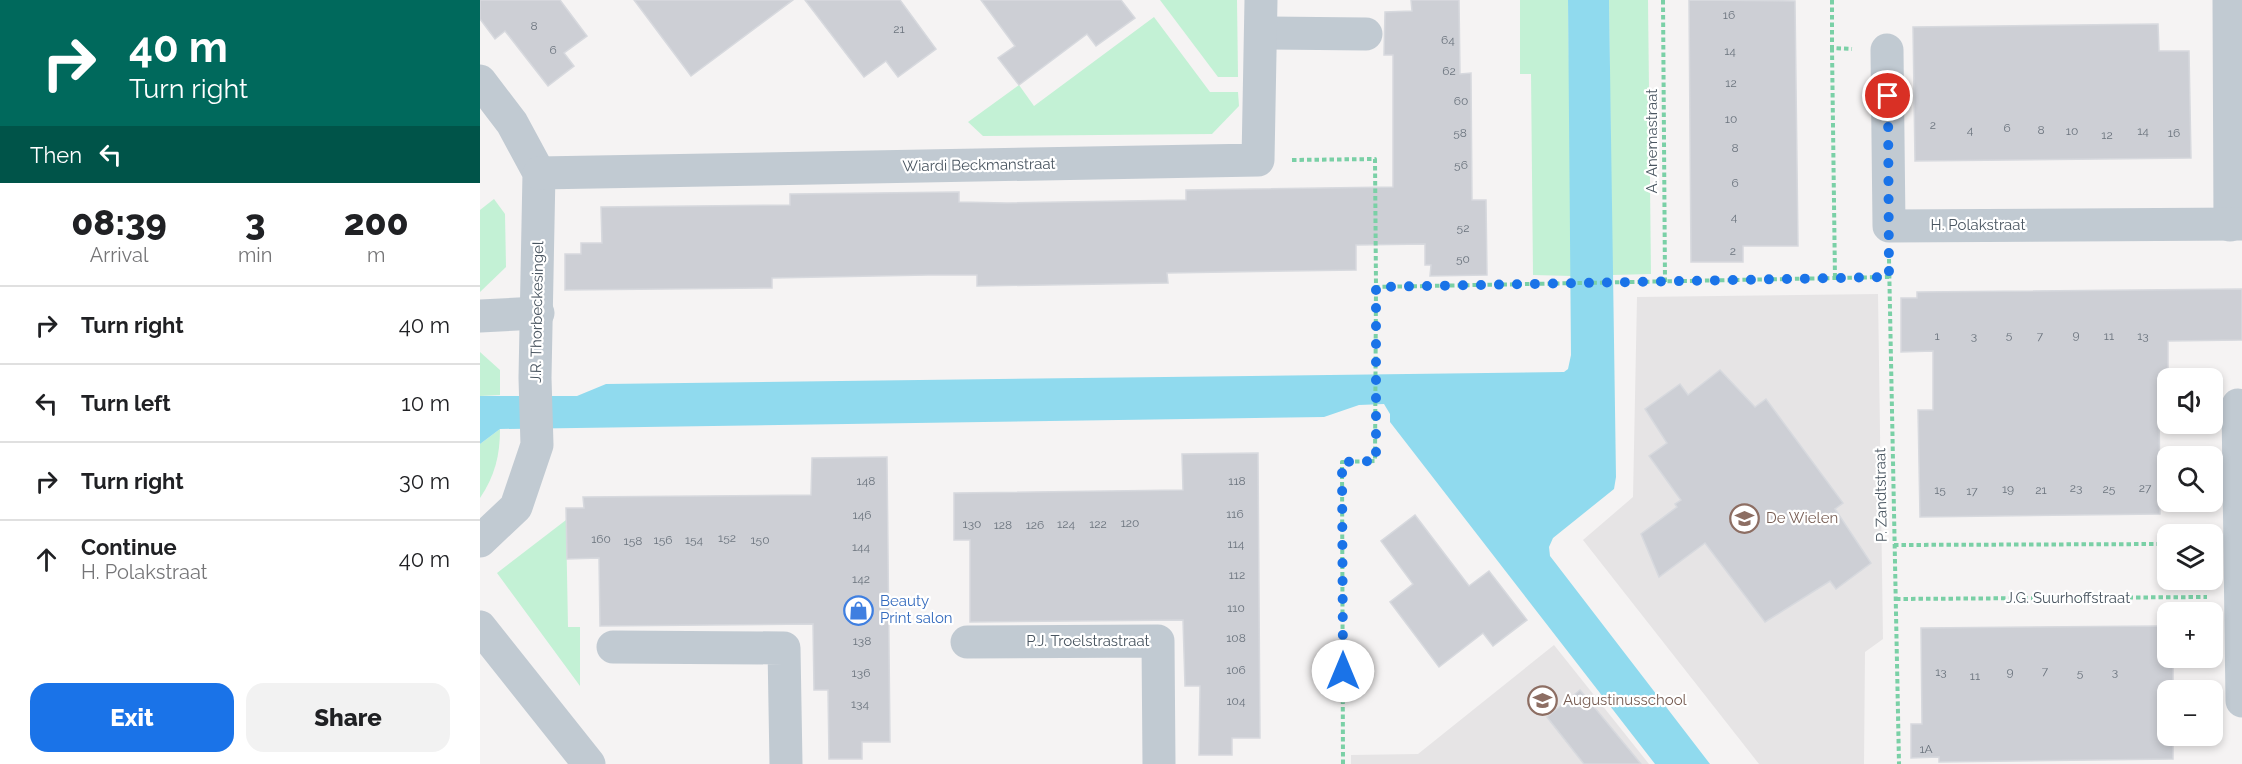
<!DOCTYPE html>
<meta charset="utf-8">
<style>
:root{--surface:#fff;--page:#f2f2f2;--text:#202124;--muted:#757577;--line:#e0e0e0;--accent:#1a73e8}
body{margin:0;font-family:Raleway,sans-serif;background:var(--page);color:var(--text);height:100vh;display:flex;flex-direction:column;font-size:22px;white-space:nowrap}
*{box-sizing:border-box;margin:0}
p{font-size:20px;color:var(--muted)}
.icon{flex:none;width:33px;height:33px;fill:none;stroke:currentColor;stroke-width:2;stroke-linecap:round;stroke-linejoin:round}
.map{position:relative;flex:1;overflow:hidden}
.drawer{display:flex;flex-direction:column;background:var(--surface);width:480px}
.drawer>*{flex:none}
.guide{background:#00695c;color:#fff;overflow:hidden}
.fabs{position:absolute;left:1677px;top:368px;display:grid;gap:12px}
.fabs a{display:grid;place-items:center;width:66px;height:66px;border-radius:12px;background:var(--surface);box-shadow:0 3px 9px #0003;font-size:30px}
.pin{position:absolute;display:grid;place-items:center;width:51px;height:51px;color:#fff;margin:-26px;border:3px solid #fff;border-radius:50%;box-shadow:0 2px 6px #0007}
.me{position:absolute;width:66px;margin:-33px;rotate:0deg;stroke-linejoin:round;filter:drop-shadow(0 0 4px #0008)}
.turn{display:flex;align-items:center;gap:21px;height:126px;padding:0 30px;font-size:27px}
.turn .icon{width:78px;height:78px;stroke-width:2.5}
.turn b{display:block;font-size:42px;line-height:51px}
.then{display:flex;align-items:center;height:57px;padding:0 30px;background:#0003;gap:12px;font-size:22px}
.eta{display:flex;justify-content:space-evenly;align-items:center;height:102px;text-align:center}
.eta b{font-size:36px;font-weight:800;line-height:42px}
.button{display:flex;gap:12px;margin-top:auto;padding:12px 30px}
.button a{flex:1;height:69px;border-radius:18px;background:var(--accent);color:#fff;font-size:24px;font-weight:800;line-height:69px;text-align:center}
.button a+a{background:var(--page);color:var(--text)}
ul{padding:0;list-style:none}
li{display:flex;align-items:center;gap:18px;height:78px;padding:0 30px;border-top:2px solid var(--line)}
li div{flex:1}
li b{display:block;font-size:22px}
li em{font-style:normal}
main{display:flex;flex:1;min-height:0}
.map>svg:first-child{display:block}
.education{fill:#e6e4e5}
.green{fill:#c3f1d5}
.water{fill:#90daee}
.building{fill:#cdcfd5;stroke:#d7d9de;stroke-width:1.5}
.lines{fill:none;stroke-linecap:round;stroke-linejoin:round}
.path{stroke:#7ad0a6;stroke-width:4;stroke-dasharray:4.5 3;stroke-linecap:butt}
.minor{stroke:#c1cad2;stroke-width:33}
.route{stroke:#1a73e8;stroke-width:10;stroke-dasharray:0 18}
.labels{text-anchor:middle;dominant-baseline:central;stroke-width:4.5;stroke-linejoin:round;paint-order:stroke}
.number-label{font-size:12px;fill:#6b747e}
.street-label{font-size:15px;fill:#4a5661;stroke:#fff}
.education-label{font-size:15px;fill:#785e54;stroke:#fff;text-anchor:start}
.shop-label{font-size:15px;fill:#366cbe;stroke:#fff;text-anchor:start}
</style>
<main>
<section class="drawer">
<div class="guide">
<div class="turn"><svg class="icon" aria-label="right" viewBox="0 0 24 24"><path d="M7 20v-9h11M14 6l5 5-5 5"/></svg><div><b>40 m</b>Turn right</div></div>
<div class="then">Then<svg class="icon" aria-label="left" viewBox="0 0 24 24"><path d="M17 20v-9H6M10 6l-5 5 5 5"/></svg></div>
</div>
<div class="eta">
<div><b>08:39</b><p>Arrival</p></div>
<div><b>3</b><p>min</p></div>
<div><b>200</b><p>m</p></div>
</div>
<ul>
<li><svg class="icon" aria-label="right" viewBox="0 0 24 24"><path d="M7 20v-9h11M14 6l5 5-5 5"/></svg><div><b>Turn right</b></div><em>40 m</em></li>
<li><svg class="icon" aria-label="left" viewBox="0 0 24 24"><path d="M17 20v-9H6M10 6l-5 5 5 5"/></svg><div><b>Turn left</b></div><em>10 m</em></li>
<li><svg class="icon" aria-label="right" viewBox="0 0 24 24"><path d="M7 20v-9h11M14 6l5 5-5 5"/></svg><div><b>Turn right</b></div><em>30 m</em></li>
<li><svg class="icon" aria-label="ahead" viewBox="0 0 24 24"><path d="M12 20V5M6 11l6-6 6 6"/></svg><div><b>Continue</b><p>H. Polakstraat</p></div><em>40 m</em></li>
</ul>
<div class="button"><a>Exit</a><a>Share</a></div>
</section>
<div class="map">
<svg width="1762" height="764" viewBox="0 0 1762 764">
<rect width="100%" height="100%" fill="#f5f3f3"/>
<g class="education">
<polygon points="1398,294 1403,639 1385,652 1384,764 1279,764 1103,540 1153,497 1157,297"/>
<polygon points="1074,645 1169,764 871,764 871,755 938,754"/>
</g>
<g class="green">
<polygon points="680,0 757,0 758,77 738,77"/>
<polygon points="1040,0 1088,0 1092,276 1053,275 1051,74 1040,74"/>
<polygon points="1129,0 1168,0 1171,274 1132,275"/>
<polygon points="674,17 730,92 758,92 759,106 732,134 503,136 488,122 539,85 554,106"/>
<polygon points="14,199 25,214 26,267 0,292 0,210"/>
<polygon points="0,352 20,370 20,395 0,396"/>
<path d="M20,429c0,26 -5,47 -20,69v-54z"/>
<polygon points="86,520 88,627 100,627 100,686 17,573"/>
</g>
<polygon class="water" points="1088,0 1129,0 1136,477 1134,489 1073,538 1069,547 1070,556 1230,764 1175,764 910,422 910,414 904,404 879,405 844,417 20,429 0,444 0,396 97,396 126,384 1084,372 1088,369 1091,355"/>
<g class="building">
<polygon points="0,0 80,0 107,36 84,53 94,66 68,86 25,31 15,39 0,19"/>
<polygon points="154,0 313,0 211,76"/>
<polygon points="325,0 420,0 456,49 418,77 406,61 384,77"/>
<polygon points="501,0 641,0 655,18 616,46 607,34 539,85 518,58 535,46"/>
<polygon points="931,0 979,0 980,74 991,73 992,200 1006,200 1007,275 950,276 951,265 945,265 945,244 876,245 876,270 687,273 688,283 497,286 497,275 448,275 292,278 292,288 85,290 85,254 101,254 101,243 122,243 121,207 310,205 310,194 479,192 479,202 526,203 706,200 706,190 913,187 913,55 904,55 905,12 932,11"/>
<polygon points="1209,0 1315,1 1318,246 1263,246 1263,262 1211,262"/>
<polygon points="1678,24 1679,51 1709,51 1711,158 1435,161 1433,27"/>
<polygon points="1762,289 1762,340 1688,341 1688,396 1679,396 1680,514 1440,517 1438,410 1453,410 1453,351 1421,352 1421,298 1437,298 1437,292"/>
<polygon points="1240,370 1275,407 1286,399 1363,503 1355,509 1391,563 1356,589 1350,581 1285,622 1225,543 1179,577 1161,534 1197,507 1195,504 1201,500 1169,456 1187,443 1165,409 1200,384 1208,395"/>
<polygon points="778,453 780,738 752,738 752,755 719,755 720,686 705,686 703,620 490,622 490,540 474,540 474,493 703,490 702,454"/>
<polygon points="407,457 410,742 382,742 382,759 349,759 348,690 334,690 333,624 120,626 119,558 87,559 86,508 104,508 103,497 331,495 332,458"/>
<polygon points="935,515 989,586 1009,571 1047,620 1013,646 1003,633 959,667 910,602 933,584 901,541"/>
<polygon points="1682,626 1682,665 1693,665 1693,690 1688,690 1688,735 1693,735 1693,759 1459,762 1459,757 1431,758 1431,724 1442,724 1441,628"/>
<polygon points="1100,690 1161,764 1104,764 1067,717"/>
</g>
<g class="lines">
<g class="path">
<polyline points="1183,0 1185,282"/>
<polyline points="1352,0 1352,48 1372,49"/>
<polyline points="1352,48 1355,279"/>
<polyline points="812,160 895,159 896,287 1409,277"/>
<polyline points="1409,259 1419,764"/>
<polyline points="1414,545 1688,544"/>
<polyline points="1416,599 1727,597"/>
<polyline points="863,764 862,462 895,461 896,287"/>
</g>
<g class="minor">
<polyline points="1749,0 1750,225"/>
<polyline points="781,33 886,34"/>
<polyline points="1407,50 1409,226 1762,224"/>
<polyline points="0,81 32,123 59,173 55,378 57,445 36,507 0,541"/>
<polyline points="59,173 778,160 781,0"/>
<polyline points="0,316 58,313"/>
<polyline points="1758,405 1762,701"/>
<polyline points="0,627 109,764"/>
<polyline points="487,642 678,641 679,764"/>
<polyline points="133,647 304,648 306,764"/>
</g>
</g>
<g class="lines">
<polyline class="route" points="863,671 862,462 896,461 896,287 1409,277 1408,96"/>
</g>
<defs>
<symbol id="school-ring" viewBox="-11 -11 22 22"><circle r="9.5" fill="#fff" stroke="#8d6e63" stroke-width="1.5"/><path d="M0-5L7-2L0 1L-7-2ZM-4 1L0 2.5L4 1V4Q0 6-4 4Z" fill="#8d6e63"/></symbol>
<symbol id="shop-ring" viewBox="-11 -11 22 22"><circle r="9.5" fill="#fff" stroke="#3f7fe0" stroke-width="1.5"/><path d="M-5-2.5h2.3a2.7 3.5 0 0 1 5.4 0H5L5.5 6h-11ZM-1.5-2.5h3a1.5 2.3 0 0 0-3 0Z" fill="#3f7fe0"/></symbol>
</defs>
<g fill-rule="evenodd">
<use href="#school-ring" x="1248" y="502" width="33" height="33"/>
<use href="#shop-ring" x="362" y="594" width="33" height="33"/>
<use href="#school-ring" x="1046" y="684" width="33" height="33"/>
</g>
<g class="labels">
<g class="number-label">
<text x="1249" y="15">16</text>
<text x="54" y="26">8</text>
<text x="419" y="29">21</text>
<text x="968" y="40">64</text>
<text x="73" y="50">6</text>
<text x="1250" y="51">14</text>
<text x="969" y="71">62</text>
<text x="1251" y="83">12</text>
<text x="981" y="101">60</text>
<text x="1251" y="119">10</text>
<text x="1453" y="125">2</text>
<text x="1527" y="128">6</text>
<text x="1490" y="130">4</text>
<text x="1561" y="130">8</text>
<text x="1592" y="131">10</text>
<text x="1663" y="131">14</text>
<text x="980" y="133">58</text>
<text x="1694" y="133">16</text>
<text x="1627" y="135">12</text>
<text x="1255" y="148">8</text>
<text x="981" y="165">56</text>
<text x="1255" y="183">6</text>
<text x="1254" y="217">4</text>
<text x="983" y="228">52</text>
<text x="1253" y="251">2</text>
<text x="983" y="259">50</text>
<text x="1529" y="335">5</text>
<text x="1596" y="335">9</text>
<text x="1457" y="336">1</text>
<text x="1494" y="336">3</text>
<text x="1560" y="336">7</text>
<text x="1629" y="336">11</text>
<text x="1663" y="336">13</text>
<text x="386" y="481">148</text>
<text x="757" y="481">118</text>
<text x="1596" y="488">23</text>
<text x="1665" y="488">27</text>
<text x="1528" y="489">19</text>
<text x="1629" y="489">25</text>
<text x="1460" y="490">15</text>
<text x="1561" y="490">21</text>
<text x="1492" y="491">17</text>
<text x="755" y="514">116</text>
<text x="382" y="515">146</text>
<text x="650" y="523">120</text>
<text x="492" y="524">130</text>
<text x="586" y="524">124</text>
<text x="618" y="524">122</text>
<text x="523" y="525">128</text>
<text x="555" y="525">126</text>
<text x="247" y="538">152</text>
<text x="121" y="539">160</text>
<text x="183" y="540">156</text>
<text x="214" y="540">154</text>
<text x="280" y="540">150</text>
<text x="153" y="541">158</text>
<text x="756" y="544">114</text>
<text x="381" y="547">144</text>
<text x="757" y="575">112</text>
<text x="381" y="579">142</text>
<text x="756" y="608">110</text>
<text x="756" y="638">108</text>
<text x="382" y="641">138</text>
<text x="756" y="670">106</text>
<text x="1565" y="671">7</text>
<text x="1461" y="672">13</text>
<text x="1530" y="672">9</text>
<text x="1635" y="672">3</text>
<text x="381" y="673">136</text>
<text x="1600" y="673">5</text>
<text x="1495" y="676">11</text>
<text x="756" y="701">104</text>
<text x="380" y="704">134</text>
<text x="1446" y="749">1A</text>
</g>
<g class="street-label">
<text transform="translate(1172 141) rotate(-90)">A. Anemastraat</text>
<text transform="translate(499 165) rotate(-1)">Wiardi Beckmanstraat</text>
<text x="1498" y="225">H. Polakstraat</text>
<text transform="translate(57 312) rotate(-89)">J.R. Thorbeckesingel</text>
<text transform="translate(1401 495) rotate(-91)">P. Zandtstraat</text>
<text x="1588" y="598">J.G. Suurhoffstraat</text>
<text x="608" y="641">P.J. Troelstrastraat</text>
</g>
<g class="education-label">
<text x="1286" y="518">De Wielen</text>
<text x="1083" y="700">Augustinusschool</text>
</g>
<g class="shop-label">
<text x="400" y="601">Beauty<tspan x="400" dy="17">Print salon</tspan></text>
</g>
</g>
</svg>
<div class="fabs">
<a><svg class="icon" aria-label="sound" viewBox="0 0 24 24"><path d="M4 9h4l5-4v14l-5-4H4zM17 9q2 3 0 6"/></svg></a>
<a><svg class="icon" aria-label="search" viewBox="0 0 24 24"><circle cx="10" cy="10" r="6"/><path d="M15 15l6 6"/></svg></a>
<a><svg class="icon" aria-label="layers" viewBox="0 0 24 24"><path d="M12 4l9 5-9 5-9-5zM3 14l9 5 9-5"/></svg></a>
<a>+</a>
<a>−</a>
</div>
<div class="pin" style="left:1408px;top:96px;background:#d93025"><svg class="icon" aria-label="arrive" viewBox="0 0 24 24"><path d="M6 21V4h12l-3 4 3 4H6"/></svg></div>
<svg class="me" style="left:863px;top:671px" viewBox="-20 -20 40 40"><circle r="19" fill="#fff"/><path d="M0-13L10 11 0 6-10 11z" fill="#1a73e8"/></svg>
</div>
</main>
